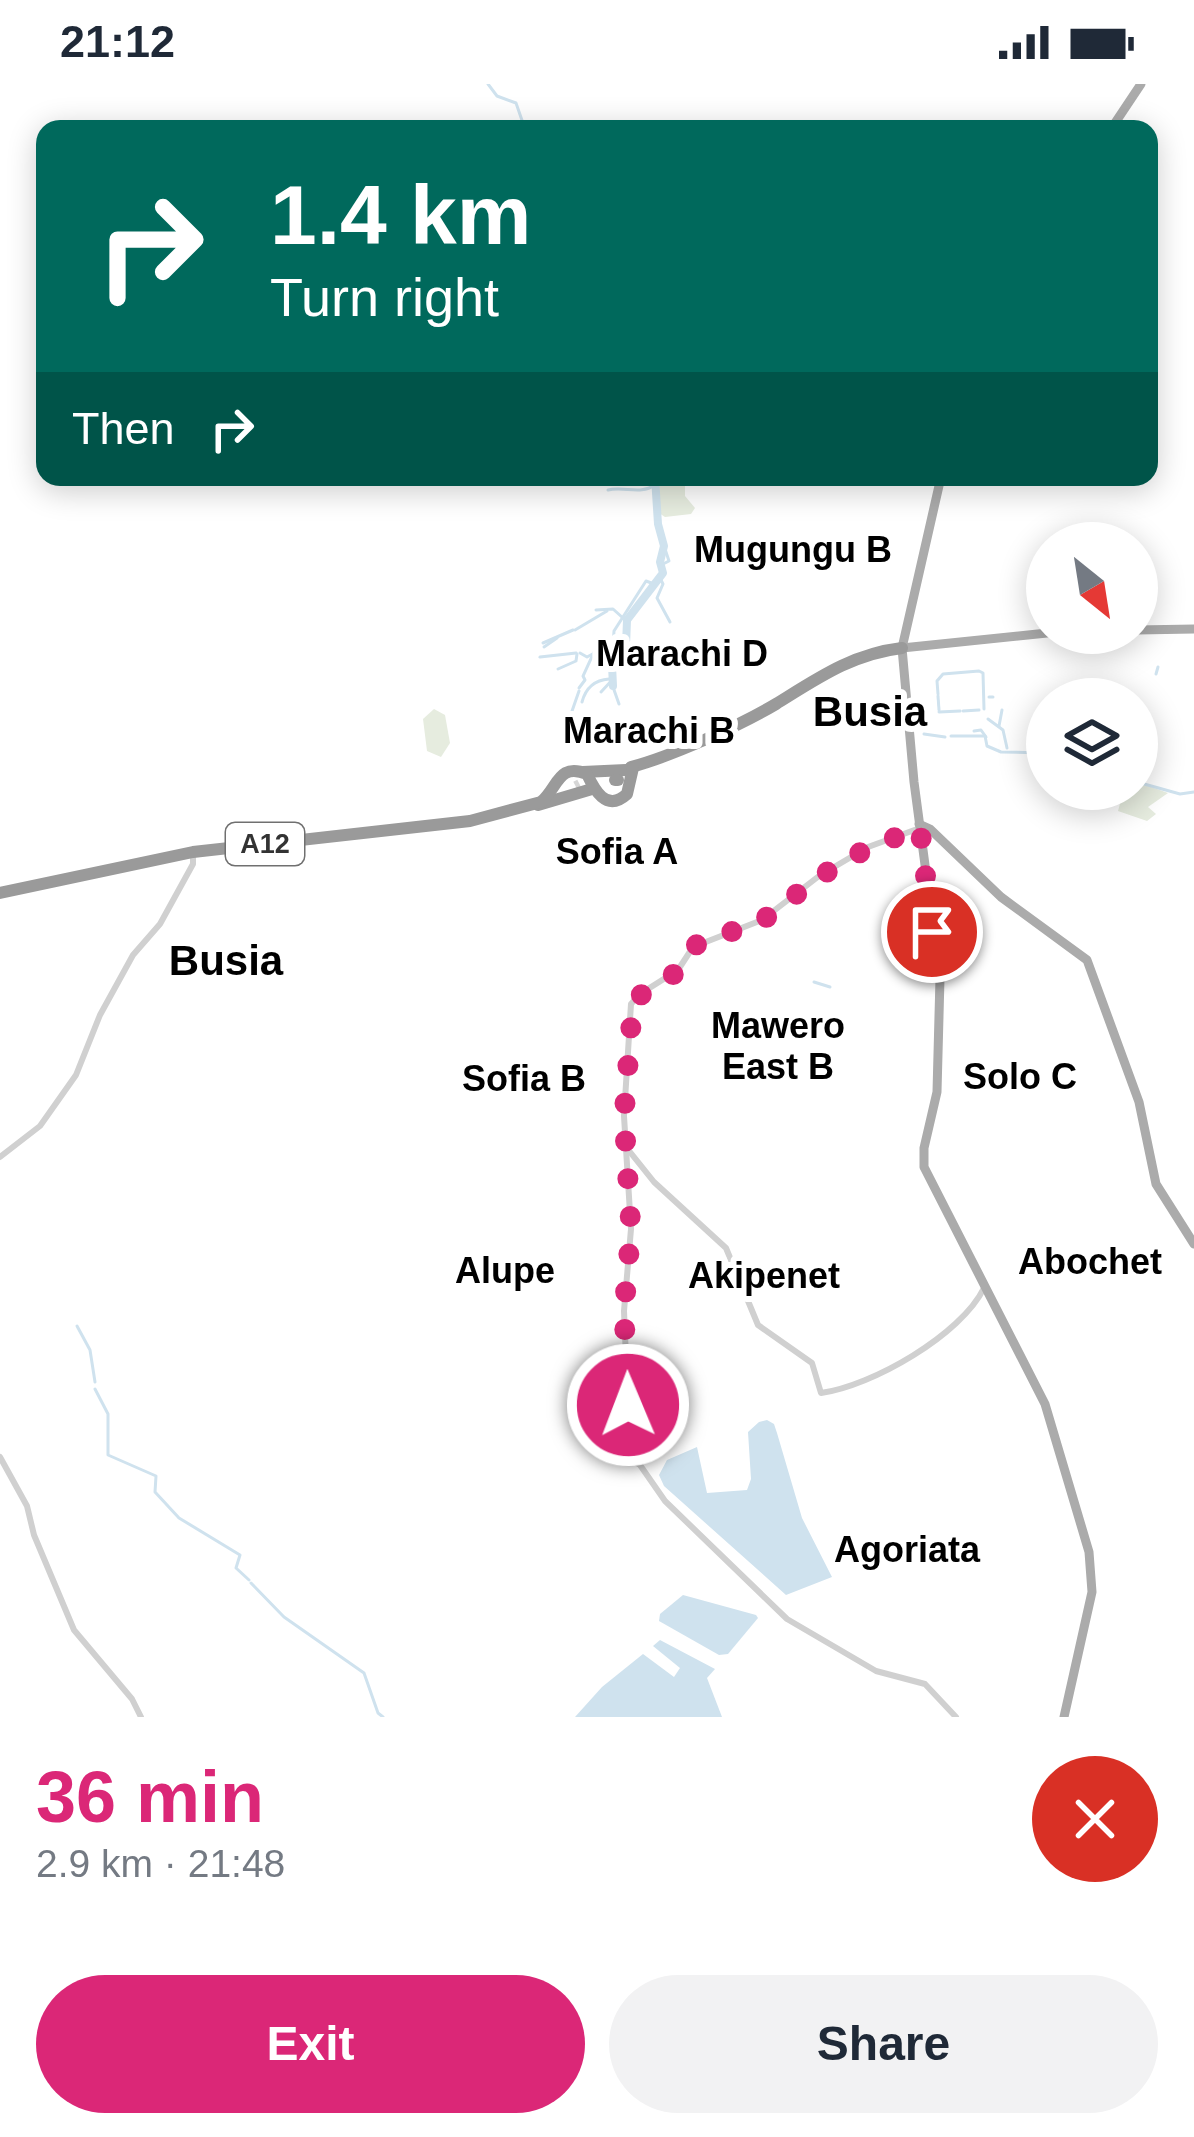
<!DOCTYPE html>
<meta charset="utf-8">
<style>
:root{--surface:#fff;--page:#f2f2f3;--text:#1f2937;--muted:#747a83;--accent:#db2777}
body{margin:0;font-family:Arial,sans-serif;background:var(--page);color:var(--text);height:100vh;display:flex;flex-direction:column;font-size:45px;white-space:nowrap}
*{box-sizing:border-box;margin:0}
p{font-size:39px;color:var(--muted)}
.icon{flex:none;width:66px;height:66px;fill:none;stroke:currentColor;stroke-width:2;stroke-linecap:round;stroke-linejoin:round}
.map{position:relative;height:1633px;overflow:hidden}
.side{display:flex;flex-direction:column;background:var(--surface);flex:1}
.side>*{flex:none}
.guide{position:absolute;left:36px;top:36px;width:1122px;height:366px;border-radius:24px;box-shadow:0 6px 30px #0003;background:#00695c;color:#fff;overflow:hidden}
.needle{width:78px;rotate:150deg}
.controls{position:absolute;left:1026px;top:438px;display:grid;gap:24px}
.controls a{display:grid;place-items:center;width:132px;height:132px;border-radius:50%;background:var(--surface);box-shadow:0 6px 30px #0003;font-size:60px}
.pin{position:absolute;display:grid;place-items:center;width:102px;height:102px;color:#fff;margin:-51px;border:6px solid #fff;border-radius:50%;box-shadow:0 3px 12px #0007}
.me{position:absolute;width:132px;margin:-66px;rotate:359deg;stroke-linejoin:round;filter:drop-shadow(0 0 9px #0008)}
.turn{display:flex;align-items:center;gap:42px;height:252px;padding:0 36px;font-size:54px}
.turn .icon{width:156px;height:156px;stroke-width:2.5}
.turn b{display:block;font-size:84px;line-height:102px}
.then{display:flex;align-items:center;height:114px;padding:0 36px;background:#0003;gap:24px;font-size:45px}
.round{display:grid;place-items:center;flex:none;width:126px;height:126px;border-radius:63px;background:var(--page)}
.summary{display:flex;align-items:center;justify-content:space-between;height:204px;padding:0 36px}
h1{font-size:72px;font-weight:700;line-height:90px;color:var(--accent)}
.button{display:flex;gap:24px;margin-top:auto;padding:24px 36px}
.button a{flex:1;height:138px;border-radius:72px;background:var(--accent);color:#fff;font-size:48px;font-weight:700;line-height:138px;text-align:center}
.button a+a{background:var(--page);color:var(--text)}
.status{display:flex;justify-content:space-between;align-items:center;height:84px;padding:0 60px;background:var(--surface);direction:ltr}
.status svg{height:33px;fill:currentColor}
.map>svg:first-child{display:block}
.green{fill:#e6ecdf}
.water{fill:#cfe2ee}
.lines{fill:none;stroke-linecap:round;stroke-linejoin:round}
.stream{stroke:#cfe2ee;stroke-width:3}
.river{stroke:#cfe2ee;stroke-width:8}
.highway-tunnel{stroke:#d6d6d6;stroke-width:12;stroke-dasharray:12 6;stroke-linecap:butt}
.minor{stroke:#d0d0d0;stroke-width:6}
.major{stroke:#ababab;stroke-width:9}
.highway{stroke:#9a9a9a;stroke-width:12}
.route{stroke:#db2777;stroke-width:21;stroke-dasharray:0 37.8}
.labels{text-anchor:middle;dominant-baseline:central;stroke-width:12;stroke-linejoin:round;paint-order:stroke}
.shield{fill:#fff;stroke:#707070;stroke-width:3}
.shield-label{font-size:27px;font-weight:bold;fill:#333}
.quarter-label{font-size:36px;font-weight:bold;fill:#000;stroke:#fff}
.district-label{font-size:42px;font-weight:bold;fill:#000;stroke:#fff}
</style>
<div class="status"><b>21:12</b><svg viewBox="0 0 49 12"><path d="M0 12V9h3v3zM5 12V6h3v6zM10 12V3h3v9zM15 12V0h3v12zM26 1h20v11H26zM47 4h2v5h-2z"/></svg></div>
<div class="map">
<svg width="1194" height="1633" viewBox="0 0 1194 1633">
<rect width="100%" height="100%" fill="#fff"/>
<g class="green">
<polygon points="659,394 685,396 685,412 695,424 691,430 665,433 659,429"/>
<polygon points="434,625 445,631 450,659 441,673 427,667 423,635"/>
<polygon points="1137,698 1168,709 1148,723 1156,730 1147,737 1118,727 1124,705 1137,705"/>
</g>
<g class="water">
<polygon points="767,1336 774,1340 777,1349 802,1434 832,1493 786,1511 664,1402 659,1391 667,1376 697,1363 707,1409 747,1406 751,1395 748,1348 759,1338"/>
<polygon points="683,1511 756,1531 758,1534 728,1570 719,1571 659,1537 660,1530"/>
<polygon points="660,1556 715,1585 707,1594 722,1633 575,1633 602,1603 643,1570 674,1593 680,1584 653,1562"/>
</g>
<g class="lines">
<g class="stream">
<polyline points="488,0 497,12 516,19 525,45"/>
<path d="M608,406c15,-4 34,5 46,-5"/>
<polyline points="663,480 669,477 664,462"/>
<polyline points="660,494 663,500 657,514 670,538"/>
<polyline points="596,526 613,525 623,534"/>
<polyline points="575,546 607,527"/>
<polyline points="543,559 573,546"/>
<polyline points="544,563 557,554"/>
<polyline points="580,569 587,573 613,559"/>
<polyline points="621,570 613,563 614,547 646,497 654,500"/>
<polyline points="540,573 576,569"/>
<polyline points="558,585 576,577 577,570"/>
<polyline points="1156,590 1158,583"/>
<polyline points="613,603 619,620"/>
<polyline points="579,604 585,596 583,592 594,568"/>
<polyline points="601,608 614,594"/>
<polyline points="938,610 937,597 943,590 979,587 983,589 984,625"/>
<polyline points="938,612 939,626"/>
<polyline points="989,613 993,613"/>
<path d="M582,618c4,-15 13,-22 27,-23"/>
<polyline points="963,627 979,626"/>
<polyline points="939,628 960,627"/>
<polyline points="571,630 579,607"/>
<polyline points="912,631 923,630"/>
<polyline points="988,635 1003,646 1007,664"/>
<polyline points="999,642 1002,626"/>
<polyline points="974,647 981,646 986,653"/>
<polyline points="924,650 945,653"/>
<polyline points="951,652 985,652 987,662 1001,668 1047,669"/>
<polyline points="1137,698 1180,710 1194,708"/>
<polyline points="814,898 830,903"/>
<polyline points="77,1242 90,1266 95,1298"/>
<polyline points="95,1305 108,1330 108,1371 156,1392 155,1408 179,1434 240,1471 236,1484 249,1496"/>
<polyline points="251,1499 284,1533 364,1589 378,1629 383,1633"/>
</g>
<polyline class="river" points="613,602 612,581 626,562 627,536 663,489 660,478 664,462 658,440 655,393"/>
<polyline class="highway-tunnel" points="576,703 580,701"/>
<g class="minor">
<polyline points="920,744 868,763 819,792 762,836 693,863 678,886 640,910 631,920 624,1032 631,1145 624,1227 628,1321 614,1366 640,1381 665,1417 787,1535 876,1587 925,1600 956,1633"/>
<path d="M626,1063l28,35 72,66 32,77 54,38 9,30c51,-7 140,-58 163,-105"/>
<polyline points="0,1073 40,1042 76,991 100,931 133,871 160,840 193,780 193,768"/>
<polyline points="0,1373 27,1422 34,1451 74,1546 132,1615 141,1633"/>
</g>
<g class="major">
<polyline points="1111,45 1141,0"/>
<polyline points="941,393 902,564 914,698 940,894 937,1008 924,1064 924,1083 1045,1320 1089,1468 1092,1508 1064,1633"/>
<polyline points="1137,546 1194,545"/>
<polyline points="902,564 1047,549"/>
<polyline points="919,740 930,745 1001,813 1087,876 1139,1018 1156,1100 1194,1160"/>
</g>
<g class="highway">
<path d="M631,683c41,-11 108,-41 145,-63 42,-26 76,-50 126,-56"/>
<polyline points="583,688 626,686"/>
<polyline points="615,696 618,696"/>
<polyline points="538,721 592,705"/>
<path d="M0,809l193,-41 277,-31 71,-19c17,-14 17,-40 46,-28 7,15 19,39 40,20l6,-26"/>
</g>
</g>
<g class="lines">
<polyline class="route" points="628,1321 624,1227 631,1145 624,1032 633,916 674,890 696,861 763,836 819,793 868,764 920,744 932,848"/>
</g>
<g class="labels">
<rect class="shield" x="226" y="739" width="78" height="42" rx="9"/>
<g class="shield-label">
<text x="265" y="760">A12</text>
</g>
<g class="quarter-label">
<text x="793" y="465">Mugungu B</text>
<text x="682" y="569">Marachi D</text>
<text x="649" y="646">Marachi B</text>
<text x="617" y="767">Sofia A</text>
<text x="778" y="941">Mawero<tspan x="778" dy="41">East B</tspan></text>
<text x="1020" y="992">Solo C</text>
<text x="524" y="994">Sofia B</text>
<text x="1090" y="1177">Abochet</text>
<text x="505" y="1186">Alupe</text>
<text x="764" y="1191">Akipenet</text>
<text x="907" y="1465">Agoriata</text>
</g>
<g class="district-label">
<text x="870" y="627">Busia</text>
<text x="226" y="876">Busia</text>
</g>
</g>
</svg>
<div class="controls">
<a><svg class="needle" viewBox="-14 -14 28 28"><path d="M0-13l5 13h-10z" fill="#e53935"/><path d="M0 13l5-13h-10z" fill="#747a83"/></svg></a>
<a><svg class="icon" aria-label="layers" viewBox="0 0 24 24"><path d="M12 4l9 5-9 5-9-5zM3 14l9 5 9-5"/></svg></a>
</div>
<div class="pin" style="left:932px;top:848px;background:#d93025"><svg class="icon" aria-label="arrive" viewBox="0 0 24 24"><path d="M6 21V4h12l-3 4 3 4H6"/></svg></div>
<svg class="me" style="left:628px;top:1321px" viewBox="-20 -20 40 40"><circle r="17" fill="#db2777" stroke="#fff" stroke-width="3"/><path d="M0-11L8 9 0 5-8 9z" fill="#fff"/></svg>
<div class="guide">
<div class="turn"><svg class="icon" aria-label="right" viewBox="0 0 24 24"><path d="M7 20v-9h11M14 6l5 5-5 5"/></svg><div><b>1.4 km</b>Turn right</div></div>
<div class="then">Then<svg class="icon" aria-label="right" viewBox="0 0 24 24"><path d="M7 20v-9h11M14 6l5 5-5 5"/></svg></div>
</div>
</div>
<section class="side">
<div class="summary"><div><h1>36 min</h1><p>2.9 km · 21:48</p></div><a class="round" style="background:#d93025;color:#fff"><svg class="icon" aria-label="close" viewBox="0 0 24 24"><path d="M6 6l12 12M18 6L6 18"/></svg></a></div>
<div class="button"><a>Exit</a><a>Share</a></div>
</section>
